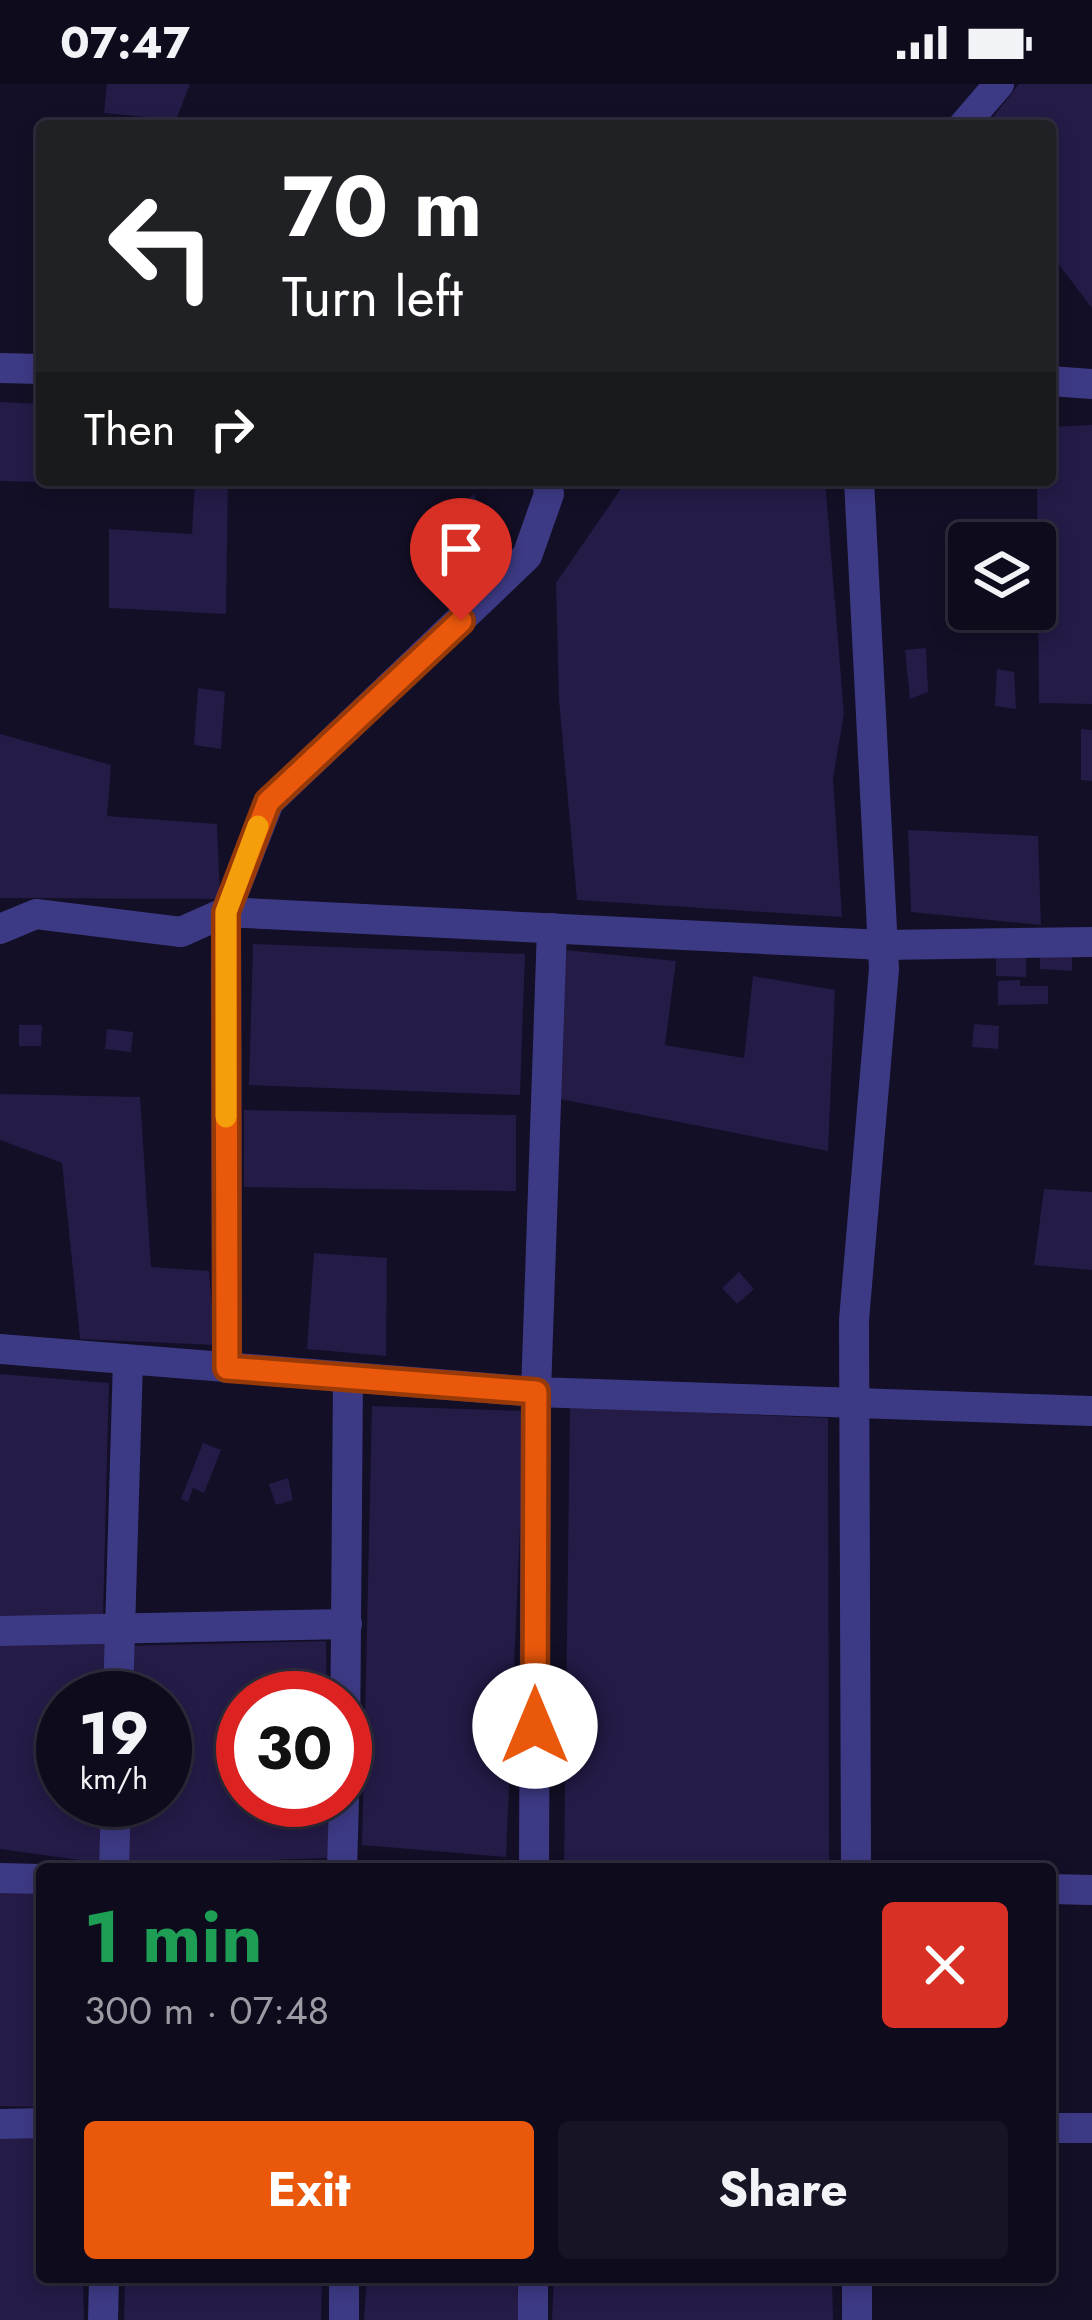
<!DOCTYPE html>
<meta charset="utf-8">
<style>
:root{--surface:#0e0b1c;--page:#171425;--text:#f1f3f6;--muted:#9b9ba3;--line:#2e2b3b;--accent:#ea580c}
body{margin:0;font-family:Jost,sans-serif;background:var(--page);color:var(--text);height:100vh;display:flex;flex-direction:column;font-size:45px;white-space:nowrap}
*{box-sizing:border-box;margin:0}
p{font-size:39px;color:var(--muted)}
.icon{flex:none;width:66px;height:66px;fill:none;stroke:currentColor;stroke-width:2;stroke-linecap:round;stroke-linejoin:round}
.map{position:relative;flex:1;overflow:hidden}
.side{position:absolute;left:36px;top:1779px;width:1020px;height:420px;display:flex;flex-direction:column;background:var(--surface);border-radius:12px;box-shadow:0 6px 18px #0003,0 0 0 3px var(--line)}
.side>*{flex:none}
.hud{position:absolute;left:36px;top:36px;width:1020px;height:366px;border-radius:12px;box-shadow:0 6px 18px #0003,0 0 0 3px var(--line);background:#202124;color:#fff;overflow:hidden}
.tools{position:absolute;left:948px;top:438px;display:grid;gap:24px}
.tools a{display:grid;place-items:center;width:108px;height:108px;border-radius:12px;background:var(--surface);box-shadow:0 6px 18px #0003,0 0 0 3px var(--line);font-size:60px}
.speed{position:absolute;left:36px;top:1587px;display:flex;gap:24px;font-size:60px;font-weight:700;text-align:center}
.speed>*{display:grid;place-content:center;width:156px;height:156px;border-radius:50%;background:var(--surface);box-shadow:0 6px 18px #0003,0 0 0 3px var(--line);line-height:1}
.speed small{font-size:30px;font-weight:400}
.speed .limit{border:18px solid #d22;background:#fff;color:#111}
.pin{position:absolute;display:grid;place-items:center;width:102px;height:102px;color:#fff;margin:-123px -51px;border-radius:50% 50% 50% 0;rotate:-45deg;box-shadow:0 0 12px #0007}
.pin .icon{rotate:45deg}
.me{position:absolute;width:132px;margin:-66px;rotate:0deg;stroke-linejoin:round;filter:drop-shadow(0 0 9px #0008)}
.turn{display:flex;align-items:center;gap:42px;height:252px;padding:0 48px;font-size:54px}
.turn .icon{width:156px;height:156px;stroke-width:2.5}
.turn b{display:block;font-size:84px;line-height:102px}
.then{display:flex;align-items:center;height:114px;padding:0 48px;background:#0003;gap:24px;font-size:45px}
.round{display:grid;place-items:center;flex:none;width:126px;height:126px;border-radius:12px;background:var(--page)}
.headline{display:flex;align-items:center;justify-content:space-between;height:204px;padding:0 48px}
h1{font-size:72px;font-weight:700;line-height:90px;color:#1e9e55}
.primary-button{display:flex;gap:24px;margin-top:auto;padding:24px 48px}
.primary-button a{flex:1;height:138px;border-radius:12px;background:var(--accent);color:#fff;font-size:48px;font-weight:700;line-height:138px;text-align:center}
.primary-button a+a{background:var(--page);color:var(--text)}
.status{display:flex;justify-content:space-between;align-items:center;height:84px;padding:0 60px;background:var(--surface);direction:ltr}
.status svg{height:33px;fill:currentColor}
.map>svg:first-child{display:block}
.building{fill:#241b47}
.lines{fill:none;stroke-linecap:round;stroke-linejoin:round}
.minor{stroke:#3d3a85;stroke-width:30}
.tertiary{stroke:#3d3a85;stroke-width:30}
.route-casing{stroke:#983908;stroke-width:30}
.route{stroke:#ea580c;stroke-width:21}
.slow{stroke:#f59e0b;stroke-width:21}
</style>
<div class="status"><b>07:47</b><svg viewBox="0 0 49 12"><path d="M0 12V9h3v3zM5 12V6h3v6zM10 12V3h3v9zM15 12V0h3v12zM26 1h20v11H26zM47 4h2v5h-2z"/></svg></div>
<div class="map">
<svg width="1092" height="2236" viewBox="0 0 1092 2236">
<rect width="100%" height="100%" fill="#130f26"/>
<g class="building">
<polygon points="107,0 190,0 176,36 104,29"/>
<polygon points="1019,0 1092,0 1092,224 1056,177 1050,185 1050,42 986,42"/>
<polygon points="0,318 42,320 42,398 0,397"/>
<polygon points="1092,341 1092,620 1039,619 1037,396 1050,396 1050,343"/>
<polygon points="195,396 228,396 226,530 109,524 109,445 192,450"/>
<polygon points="627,396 825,396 844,630 833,694 842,833 577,816 559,616 556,499"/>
<polygon points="474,410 497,459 477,476 447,429"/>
<polygon points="926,564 928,608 910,615 905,566"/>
<polygon points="997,585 1014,588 1016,625 995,622"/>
<polygon points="198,604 225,608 221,665 194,661"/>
<polygon points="1081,645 1092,646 1092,697 1081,696"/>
<polygon points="0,650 111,681 107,732 217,740 220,815 0,814"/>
<polygon points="908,746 1038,752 1041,841 911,828"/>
<polygon points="253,860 525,870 520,1011 249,1001"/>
<polygon points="565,866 676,877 665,961 744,974 753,892 835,906 828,1067 560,1015"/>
<polygon points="996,869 1026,870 1026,893 996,892"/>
<polygon points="1040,870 1072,871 1072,887 1040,885"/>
<polygon points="1020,896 1020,902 1048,902 1048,920 998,921 998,897"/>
<polygon points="974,940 999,942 998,965 972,963"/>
<polygon points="19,941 42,941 41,962 19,962"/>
<polygon points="107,945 133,948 131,968 105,965"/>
<polygon points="0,1010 140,1013 151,1183 209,1187 215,1261 80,1255 62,1079 0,1056"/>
<polygon points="244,1026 516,1031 516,1107 244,1103"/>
<polygon points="1044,1105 1092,1108 1092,1186 1034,1181"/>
<polygon points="314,1169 387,1174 386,1272 307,1265"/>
<polygon points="739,1188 754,1205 737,1220 722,1204"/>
<polygon points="0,1290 109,1299 103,1533 0,1537"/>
<polygon points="372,1322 525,1327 506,1773 362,1761"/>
<polygon points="570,1323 828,1334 829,1785 564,1780"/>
<polygon points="203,1359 221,1366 204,1409 193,1404 188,1418 181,1415"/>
<polygon points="288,1394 293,1416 276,1421 269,1400"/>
<polygon points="0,1551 106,1560 105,1614 63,1614 63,1716 102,1716 101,1779 0,1765"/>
<polygon points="326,1557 327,1614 243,1614 243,1716 329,1716 330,1774 119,1781 120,1716 165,1716 165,1614 121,1614 121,1562"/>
<polygon points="0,1804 42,1806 42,2023 0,2022"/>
<polygon points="0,2053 42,2053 42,2193 83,2193 84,2236 0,2236"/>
<polygon points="125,2193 322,2193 321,2236 124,2236"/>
<polygon points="367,2193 517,2193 519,2236 364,2236"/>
<polygon points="554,2193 832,2193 833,2236 552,2236"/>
</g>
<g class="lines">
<g class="minor">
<polyline points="963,42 999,0"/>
<polyline points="552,844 536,1308 1092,1327"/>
<polyline points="0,845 36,830 181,848 226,828 269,718 527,472 549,410 547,396"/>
<polyline points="0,1265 536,1308 534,1785"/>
<polyline points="227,1284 226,828 883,861 1092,858"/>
<polyline points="0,1547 347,1540"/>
<polyline points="118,1614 128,1276"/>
<polyline points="345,1668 348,1294"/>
<polyline points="114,1785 116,1716"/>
<polyline points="342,1785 344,1716"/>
<polyline points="856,1785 854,1236 884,885 859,396"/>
<polyline points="0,1794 42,1795"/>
<polyline points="1050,1805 1092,1806"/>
<polyline points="0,2040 42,2039"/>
<polyline points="1050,2044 1092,2044"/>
<polyline points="344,2193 344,2236"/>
<polyline points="857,2193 857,2236"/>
<polyline points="103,2236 104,2193"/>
<polyline points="533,2236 533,2193"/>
</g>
<g class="tertiary">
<polyline points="0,284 42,285"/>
<polyline points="1050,297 1092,300"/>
</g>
</g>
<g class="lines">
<defs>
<polyline id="route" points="461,537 268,718 226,828 227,1284 536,1308 535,1642"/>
</defs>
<use href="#route" class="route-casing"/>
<use href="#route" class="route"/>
<polyline class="slow" points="226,1033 226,828 258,742"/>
</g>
</svg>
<div class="tools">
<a><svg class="icon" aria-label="layers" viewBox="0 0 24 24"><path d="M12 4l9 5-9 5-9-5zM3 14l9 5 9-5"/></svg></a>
</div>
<div class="speed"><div>19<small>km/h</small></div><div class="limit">30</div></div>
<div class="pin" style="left:461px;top:537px;background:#d93025"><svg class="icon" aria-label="arrive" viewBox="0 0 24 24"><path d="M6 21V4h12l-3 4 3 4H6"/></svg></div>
<svg class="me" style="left:535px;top:1642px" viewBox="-20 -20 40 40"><circle r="19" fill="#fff"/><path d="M0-13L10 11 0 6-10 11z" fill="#ea580c"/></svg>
<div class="hud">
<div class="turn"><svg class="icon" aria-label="left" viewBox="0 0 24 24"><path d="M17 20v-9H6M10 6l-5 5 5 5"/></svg><div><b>70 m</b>Turn left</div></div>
<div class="then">Then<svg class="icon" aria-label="right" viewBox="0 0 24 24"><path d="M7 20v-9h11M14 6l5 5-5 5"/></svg></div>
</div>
<section class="side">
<div class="headline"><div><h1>1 min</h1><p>300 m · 07:48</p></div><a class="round" style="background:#d93025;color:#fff"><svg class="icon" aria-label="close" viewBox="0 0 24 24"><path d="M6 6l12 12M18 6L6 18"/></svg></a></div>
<div class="primary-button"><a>Exit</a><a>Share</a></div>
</section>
</div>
